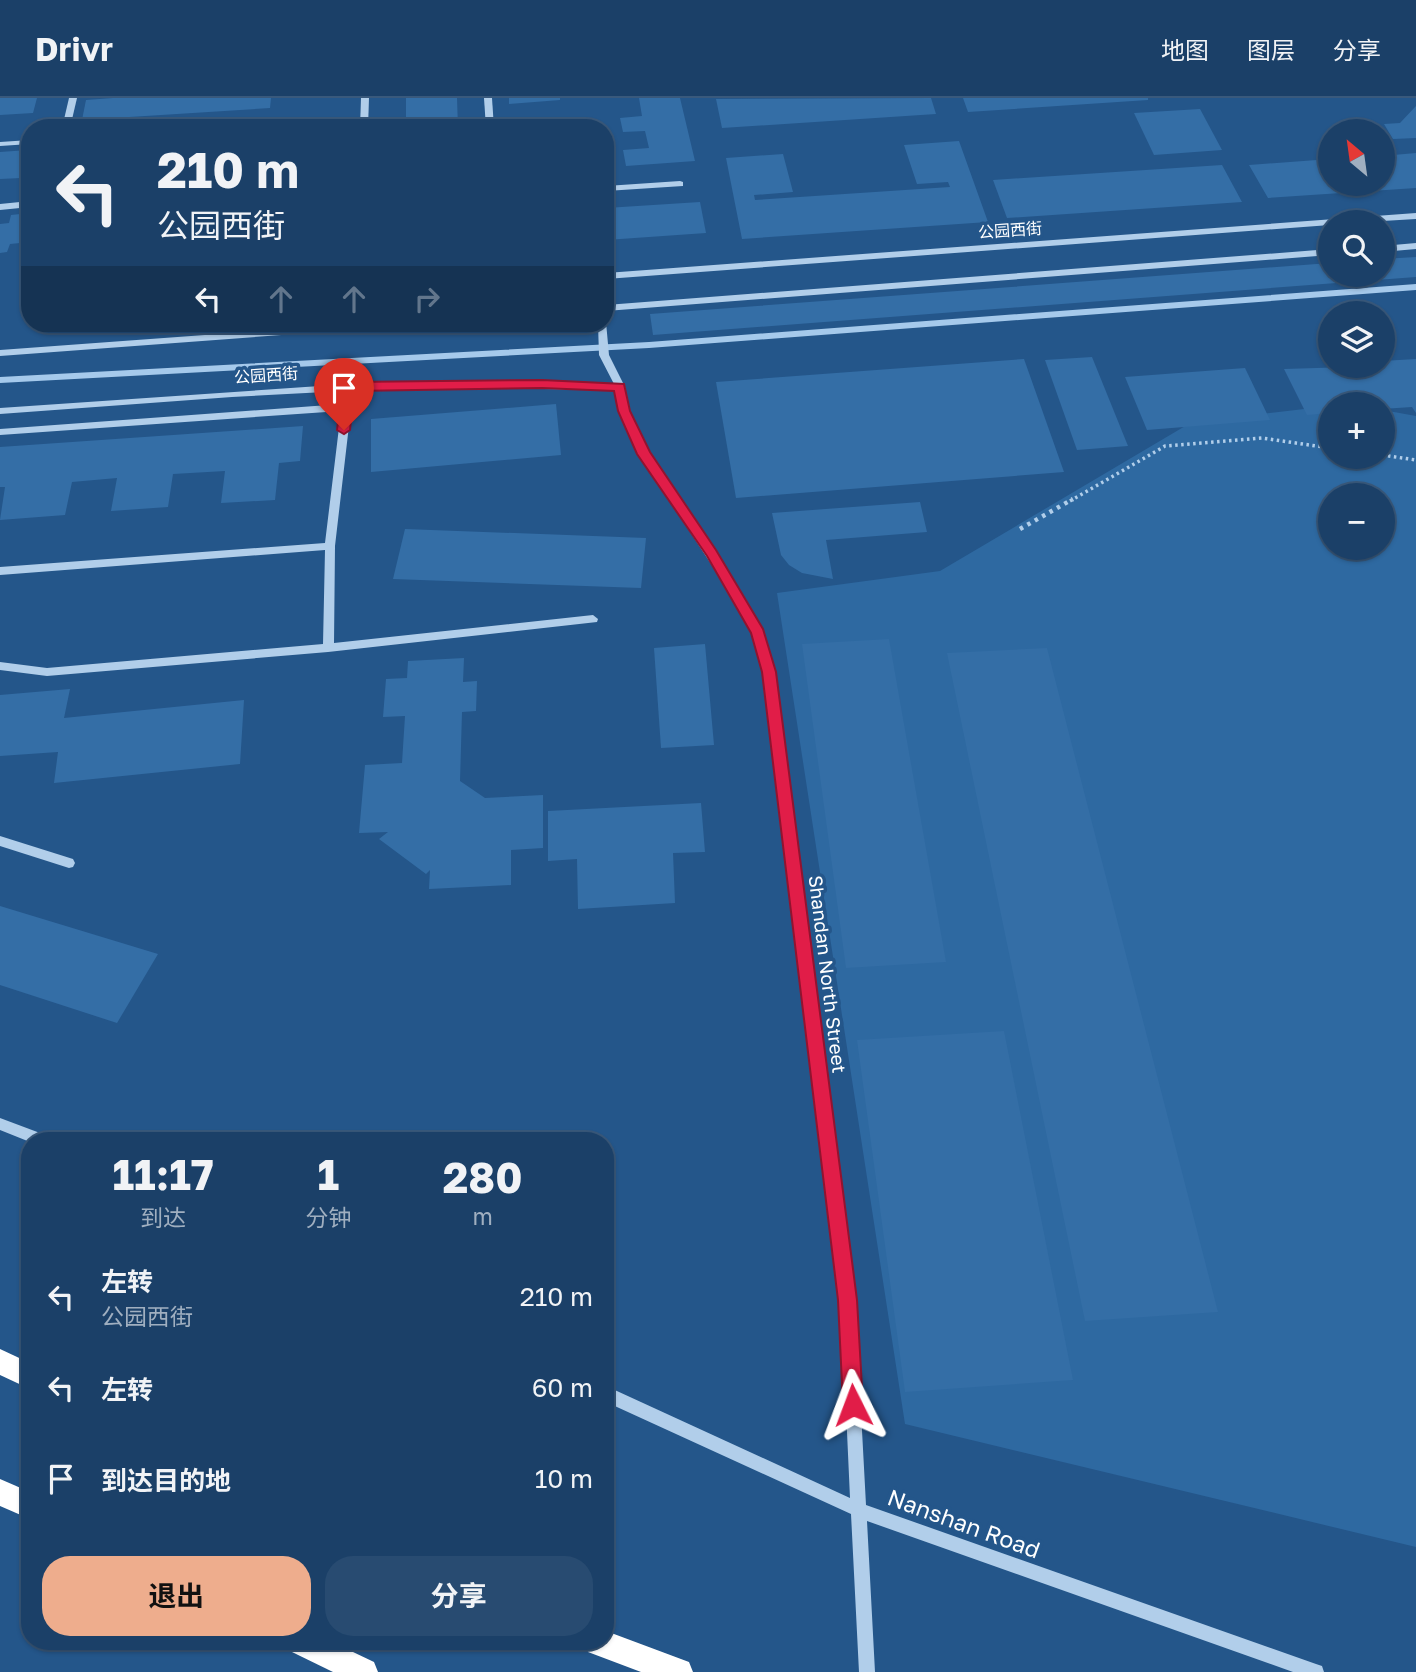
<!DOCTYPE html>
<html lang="zh">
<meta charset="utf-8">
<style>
:root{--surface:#1b4068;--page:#284b71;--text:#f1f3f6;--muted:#a0afc0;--line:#39597c;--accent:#eead8d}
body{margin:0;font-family:"Golos Text","Noto Sans SC",sans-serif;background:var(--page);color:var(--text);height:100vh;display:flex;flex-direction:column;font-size:26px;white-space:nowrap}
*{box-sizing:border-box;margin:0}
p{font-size:23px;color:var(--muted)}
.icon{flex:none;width:38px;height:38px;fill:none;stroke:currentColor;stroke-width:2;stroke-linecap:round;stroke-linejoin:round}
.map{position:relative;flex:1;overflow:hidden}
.sheet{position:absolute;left:21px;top:1034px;width:593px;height:518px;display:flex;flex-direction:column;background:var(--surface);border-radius:28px;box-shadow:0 2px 5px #0004,0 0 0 2px var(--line)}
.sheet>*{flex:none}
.hud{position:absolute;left:21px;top:21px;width:593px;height:214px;border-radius:28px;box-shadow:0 2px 5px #0004,0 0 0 2px var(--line);background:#1b4068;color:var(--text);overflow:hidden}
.needle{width:46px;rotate:331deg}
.controls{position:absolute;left:1318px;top:21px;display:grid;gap:14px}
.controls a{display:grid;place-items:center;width:77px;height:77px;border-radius:50%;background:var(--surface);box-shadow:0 2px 5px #0004,0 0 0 2px var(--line);font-size:35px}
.pin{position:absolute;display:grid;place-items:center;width:60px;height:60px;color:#fff;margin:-72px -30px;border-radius:50% 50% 50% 0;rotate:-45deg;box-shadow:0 0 7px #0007}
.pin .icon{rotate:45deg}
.me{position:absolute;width:77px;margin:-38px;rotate:357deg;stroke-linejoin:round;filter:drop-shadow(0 0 5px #0008)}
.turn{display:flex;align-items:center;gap:24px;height:147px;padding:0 21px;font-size:32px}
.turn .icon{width:91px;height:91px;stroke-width:2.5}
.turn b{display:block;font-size:49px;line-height:60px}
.lanes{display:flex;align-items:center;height:66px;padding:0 21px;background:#0003;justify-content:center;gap:35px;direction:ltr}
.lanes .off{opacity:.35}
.eta{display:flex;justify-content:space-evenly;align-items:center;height:119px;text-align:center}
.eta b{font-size:42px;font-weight:700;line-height:49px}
.button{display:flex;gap:14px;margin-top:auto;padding:14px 21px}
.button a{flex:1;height:80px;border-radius:28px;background:var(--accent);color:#111;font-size:28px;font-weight:700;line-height:80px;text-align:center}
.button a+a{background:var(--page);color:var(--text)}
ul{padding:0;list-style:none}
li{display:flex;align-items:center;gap:21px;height:91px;padding:0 21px}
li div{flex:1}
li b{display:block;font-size:26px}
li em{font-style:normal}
header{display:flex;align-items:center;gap:42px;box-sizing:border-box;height:98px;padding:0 35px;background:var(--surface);border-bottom:2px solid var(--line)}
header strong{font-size:33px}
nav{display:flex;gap:38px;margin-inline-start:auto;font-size:24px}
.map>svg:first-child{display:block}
.green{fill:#2e69a1;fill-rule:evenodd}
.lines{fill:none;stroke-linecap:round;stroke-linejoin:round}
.stream{fill:#a5c9eb;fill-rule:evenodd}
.building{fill:#346ea6}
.path-far1{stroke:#b1ceea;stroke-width:3.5;stroke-dasharray:2.5 3.5;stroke-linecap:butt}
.path{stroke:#b1ceea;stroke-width:4.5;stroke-dasharray:3.5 5;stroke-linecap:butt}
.minor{fill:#b1ceea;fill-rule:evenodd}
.highway{fill:#fff;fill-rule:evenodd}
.route{fill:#e11d48;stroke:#92132f;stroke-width:2}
.labels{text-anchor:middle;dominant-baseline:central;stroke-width:7;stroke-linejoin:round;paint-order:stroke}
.far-street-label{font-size:16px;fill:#fff;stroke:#24568a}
.street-label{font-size:19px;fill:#fff;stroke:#24568a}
.near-street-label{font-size:23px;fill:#fff;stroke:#24568a}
</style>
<header>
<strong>Drivr</strong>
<nav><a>地图</a><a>图层</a><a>分享</a></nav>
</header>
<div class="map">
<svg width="1416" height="1574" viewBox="0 0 1416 1574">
<rect width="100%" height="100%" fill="#24568a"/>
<path class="green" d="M1330,308v51h52l1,-47 33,6v1131l-511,-123 -128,-831 163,-22 252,-149zM1330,397h52v53h-52z"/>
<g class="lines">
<polygon class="stream" points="1416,186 1416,192 649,250 0,285 0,279 649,244"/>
</g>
<g class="building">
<polygon points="0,0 37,0 33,15 0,17"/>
<polygon points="113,0 271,0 270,10 82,22 86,2"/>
<polygon points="406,0 457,0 458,30 406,30"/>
<polygon points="509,0 560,0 560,2 509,6"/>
<polygon points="639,0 680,0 695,63 626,68 623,52 649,50 645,33 623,34 620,20 642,18"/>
<polygon points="931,0 936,16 722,30 716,1"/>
<polygon points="963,0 1148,0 1148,2 968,14"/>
<polygon points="1416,8 1416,40 1393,41 1384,26 1400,25"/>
<polygon points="1200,11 1222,52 1154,57 1134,15"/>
<polygon points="959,43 988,124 742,141 726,60 783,56 793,94 754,97 755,102 950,89 948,84 917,86 904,47"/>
<polygon points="28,52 21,80 0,81 0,54"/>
<polygon points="1416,55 1416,90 1268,100 1249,67 1330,61 1330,86 1382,86 1382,58"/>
<polygon points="1222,67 1242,104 1007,120 993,82"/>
<polygon points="700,104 706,135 606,142 606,110"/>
<polygon points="30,115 30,144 10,146 7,154 0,155 0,126 9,125 11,117"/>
<polygon points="1416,159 1416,179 653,237 650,216 1330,165 1330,177 1382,177 1382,161"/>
<polygon points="1092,259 1128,348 1077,352 1045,262"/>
<polygon points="1024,261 1064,374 736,400 716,284"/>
<polygon points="1416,261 1416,315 1412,309 1382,311 1382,306 1330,306 1330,315 1307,317 1284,271 1382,268 1382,263"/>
<polygon points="1245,270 1270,322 1147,332 1125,279"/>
<polygon points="556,306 561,357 371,374 371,321"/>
<polygon points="303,328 300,363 279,365 275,402 221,405 225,373 173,376 168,409 111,413 117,380 72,384 65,417 0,422 5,389 0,389 0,349"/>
<polygon points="920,404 927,434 826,442 833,481 802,475 789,467 781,457 772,415"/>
<polygon points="405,431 646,440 641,490 393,481"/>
<polygon points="889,541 946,864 846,870 802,546"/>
<polygon points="705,546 714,647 661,650 654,550"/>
<polygon points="1047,550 1218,1214 1085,1223 947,555"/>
<polygon points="464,560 463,584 477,583 476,613 462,614 460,683 485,700 543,697 543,750 511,752 511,787 429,791 430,772 426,776 379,741 388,734 359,735 365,667 402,665 405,618 383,619 386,581 407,580 408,563"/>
<polygon points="70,591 64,620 244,602 240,666 54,685 58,654 0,658 0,597"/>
<polygon points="701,705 705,754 673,755 675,805 578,811 577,761 548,763 548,713"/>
<polygon points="0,808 158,856 117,925 0,887"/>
<polygon points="1004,933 1073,1282 905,1294 857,942"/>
</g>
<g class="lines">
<g class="path-far1">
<polyline points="1382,357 1416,362"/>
<polyline points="1070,403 1165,348 1262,340 1330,350"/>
</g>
<polyline class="path" points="1020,431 1073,401"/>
<g class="minor">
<polygon points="69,0 77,0 70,30 62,30"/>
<polygon points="361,0 369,0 368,30 360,30"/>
<polygon points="484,0 492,0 494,30 486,30"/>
<polygon points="30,42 30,46 0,48 0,44"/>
<polygon points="680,83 683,84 683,88 606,93 606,88"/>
<polygon points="30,103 30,109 0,112 0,106"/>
<polygon points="1416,115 1416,121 1366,124 1330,124 1330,127 606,181 606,175"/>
<polygon points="1416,145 1416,151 1382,154 1382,148"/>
<polygon points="1330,151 1330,157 606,213 606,207"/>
<polygon points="606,224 609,257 625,289 629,313 649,355 740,492 763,535 775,574 855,1202 866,1407 1316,1566 1322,1568 1324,1574 1293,1574 867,1423 875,1574 859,1574 851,1416 606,1304 606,1288 850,1400 841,1202 763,574 753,535 732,498 639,356 619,313 616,292 464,290 353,293 335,448 334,545 593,517 598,521 597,524 328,554 47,578 0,572 0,564 47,570 323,546 325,452 0,477 0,469 325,445 341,313 0,337 0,331 342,306 344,293 232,299 0,316 0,310 349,286 464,284 614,286 599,257 598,226 606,226"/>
<polygon points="354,226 395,226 390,229 0,258 0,252"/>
<polygon points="0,738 73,761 75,765 73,769 69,770 0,748"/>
<polygon points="0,1020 48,1038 50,1043 30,1044 0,1032"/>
</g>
<g class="highway">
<polygon points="0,1251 30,1265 30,1291 0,1277"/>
<polygon points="0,1381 30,1394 30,1421 0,1408"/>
<polygon points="606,1533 689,1564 693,1574 641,1574 588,1554 584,1544 606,1544"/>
<polygon points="288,1544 332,1544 374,1564 378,1574 333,1574 292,1554"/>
</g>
</g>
<polygon class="route" points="542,282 624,286 630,313 650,354 716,452 763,531 776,574 857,1202 863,1307 860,1314 853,1317 846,1314 843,1307 838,1202 762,574 751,535 707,458 637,356 618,313 614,293 542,290 354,293 350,332 344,336 337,332 342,289 349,284"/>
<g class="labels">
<g class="far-street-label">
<text transform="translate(1010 132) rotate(-4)">公园西街</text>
<text transform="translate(266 277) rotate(-4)">公园西街</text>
</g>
<g class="street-label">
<text transform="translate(828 876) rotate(83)">Shandan North Street</text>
</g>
<g class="near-street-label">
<text transform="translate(964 1425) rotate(20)">Nanshan Road</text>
</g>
</g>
</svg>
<div class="controls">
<a><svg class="needle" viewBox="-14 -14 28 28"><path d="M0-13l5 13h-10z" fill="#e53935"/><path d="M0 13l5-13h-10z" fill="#a0afc0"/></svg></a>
<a><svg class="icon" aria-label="search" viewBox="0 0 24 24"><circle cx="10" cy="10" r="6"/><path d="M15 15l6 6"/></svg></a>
<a><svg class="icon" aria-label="layers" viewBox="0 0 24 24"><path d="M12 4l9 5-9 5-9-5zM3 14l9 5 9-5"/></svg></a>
<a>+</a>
<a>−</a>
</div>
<div class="pin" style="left:344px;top:332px;background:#d93025"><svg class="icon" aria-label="arrive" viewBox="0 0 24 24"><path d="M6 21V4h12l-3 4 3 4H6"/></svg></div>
<svg class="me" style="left:853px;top:1307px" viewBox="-20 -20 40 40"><path d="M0-17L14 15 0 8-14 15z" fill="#e11d48" stroke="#fff" stroke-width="4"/></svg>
<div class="hud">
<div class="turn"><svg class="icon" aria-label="left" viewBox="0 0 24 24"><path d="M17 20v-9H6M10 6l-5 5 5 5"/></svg><div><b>210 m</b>公园西街</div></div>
<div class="lanes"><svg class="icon" aria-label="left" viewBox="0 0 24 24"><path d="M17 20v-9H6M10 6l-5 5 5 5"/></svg><svg class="icon off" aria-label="ahead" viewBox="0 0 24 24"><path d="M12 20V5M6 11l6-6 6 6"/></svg><svg class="icon off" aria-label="ahead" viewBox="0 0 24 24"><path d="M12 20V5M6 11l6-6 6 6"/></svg><svg class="icon off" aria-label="right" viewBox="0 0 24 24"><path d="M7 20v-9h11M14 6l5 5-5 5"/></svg></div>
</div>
<section class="sheet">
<div class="eta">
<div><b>11:17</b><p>到达</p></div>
<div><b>1</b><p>分钟</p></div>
<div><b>280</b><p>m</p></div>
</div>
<ul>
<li><svg class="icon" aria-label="left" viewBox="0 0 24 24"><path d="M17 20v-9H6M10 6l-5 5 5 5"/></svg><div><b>左转</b><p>公园西街</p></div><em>210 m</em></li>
<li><svg class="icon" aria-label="left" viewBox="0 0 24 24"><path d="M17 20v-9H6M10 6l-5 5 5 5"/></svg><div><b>左转</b></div><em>60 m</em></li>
<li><svg class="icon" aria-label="arrive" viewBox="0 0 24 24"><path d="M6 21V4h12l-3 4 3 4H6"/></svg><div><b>到达目的地</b></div><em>10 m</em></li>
</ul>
<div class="button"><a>退出</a><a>分享</a></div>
</section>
</div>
